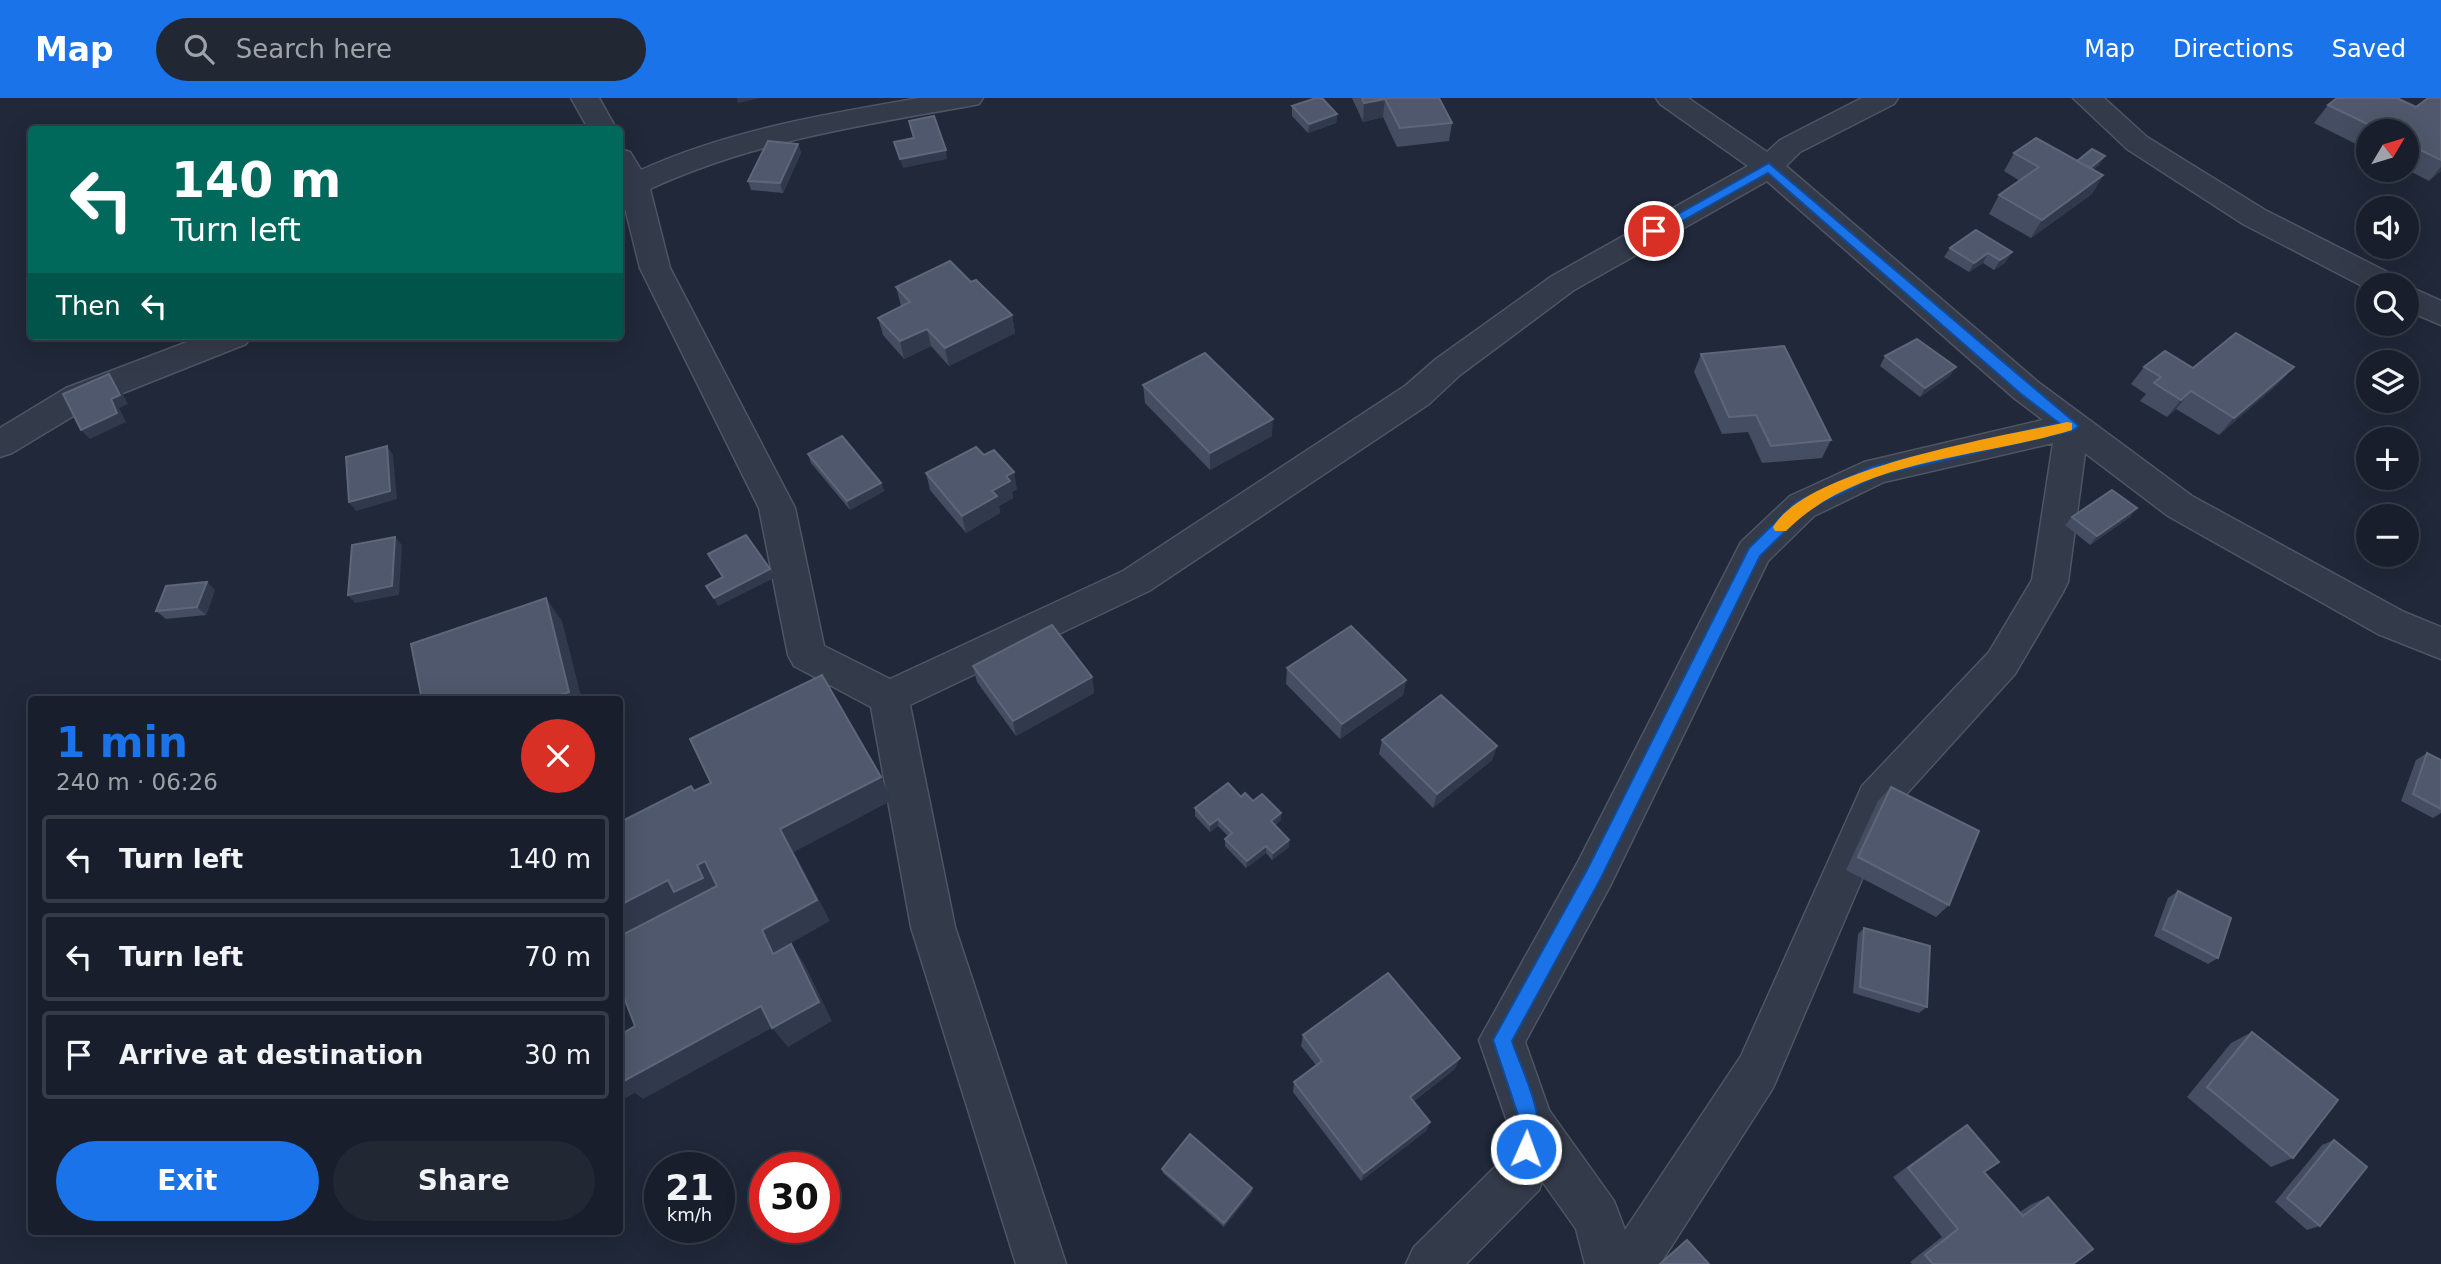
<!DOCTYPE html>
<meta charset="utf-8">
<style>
:root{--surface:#181e2b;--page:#212733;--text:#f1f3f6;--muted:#9fa2a9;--line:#363c47;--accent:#1a73e8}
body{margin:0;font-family:"DejaVu Sans",sans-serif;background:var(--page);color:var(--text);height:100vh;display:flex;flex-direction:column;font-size:26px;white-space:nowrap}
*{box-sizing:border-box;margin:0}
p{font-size:23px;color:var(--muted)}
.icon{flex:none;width:38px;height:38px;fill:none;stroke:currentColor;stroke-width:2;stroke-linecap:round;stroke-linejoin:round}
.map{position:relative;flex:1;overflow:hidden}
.side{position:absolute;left:28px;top:598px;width:595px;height:539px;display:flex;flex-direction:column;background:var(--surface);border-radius:7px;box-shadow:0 7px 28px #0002,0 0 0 2px var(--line)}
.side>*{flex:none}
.banner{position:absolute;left:28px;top:28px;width:595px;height:214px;border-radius:7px;box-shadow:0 7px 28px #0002,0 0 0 2px var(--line);background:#00695c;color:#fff;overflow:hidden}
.needle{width:46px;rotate:52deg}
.tools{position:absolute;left:2356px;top:21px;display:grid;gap:14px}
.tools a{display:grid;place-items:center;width:63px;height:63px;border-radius:50%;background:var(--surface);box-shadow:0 7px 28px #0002,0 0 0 2px var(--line);font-size:35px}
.speed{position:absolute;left:644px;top:1054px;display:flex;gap:14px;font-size:35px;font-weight:700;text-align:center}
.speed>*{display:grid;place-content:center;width:91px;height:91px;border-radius:50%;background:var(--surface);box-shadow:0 7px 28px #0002,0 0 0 2px var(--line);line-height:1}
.speed small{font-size:18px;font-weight:400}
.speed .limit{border:10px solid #d22;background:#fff;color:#111}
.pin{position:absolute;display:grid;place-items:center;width:60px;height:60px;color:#fff;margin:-30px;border:4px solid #fff;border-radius:50%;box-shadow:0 2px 7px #0007}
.me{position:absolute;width:77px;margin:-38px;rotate:2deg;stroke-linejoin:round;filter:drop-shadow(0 0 5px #0008)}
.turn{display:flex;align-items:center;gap:24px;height:147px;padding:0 28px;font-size:32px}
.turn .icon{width:91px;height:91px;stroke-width:2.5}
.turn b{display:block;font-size:49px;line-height:60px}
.then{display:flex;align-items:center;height:66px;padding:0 28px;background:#0003;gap:14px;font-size:26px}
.round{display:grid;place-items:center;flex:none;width:74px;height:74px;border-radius:37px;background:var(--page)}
.head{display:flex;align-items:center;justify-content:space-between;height:119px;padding:0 28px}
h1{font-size:42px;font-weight:600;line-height:52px;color:var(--accent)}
.cta{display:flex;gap:14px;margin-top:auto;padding:14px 28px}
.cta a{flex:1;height:80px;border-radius:42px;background:var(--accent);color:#fff;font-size:28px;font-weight:600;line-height:80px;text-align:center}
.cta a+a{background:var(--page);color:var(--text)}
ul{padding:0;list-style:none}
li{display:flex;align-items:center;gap:21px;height:88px;margin:0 14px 10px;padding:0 14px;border:4px solid var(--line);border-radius:7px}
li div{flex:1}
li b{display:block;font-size:26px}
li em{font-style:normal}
header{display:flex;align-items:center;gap:42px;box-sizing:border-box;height:98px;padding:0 35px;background:var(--accent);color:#fff}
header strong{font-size:33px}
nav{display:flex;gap:38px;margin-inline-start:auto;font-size:24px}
.search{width:490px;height:63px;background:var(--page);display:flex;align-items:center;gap:18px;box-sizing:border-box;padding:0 24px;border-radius:38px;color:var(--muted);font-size:26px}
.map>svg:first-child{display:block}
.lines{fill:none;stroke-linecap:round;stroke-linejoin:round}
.minor-casing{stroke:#4e5564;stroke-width:3}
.minor{fill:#333a49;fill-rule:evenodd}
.wall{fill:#444d61}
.shaded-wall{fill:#31394c}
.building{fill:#4f586c;stroke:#5e677a;stroke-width:2}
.route{fill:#1a73e8;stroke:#114b97;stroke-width:2}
.slow{fill:#f59e0b}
</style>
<header>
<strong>Map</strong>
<div class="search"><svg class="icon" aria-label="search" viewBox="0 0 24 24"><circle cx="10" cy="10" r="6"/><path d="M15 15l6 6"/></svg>Search here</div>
<nav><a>Map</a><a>Directions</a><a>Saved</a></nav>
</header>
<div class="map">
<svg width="2441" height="1166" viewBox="0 0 2441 1166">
<rect width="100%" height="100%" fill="#202839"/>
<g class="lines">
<defs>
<g id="minor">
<polygon points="571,0 599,0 617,32 589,32"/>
<path d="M920,0h63l-4,6 -10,2c-108,19 -218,36 -319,83l20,79 125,240 29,138 66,33 233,-108 282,-185 31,-27 116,-83 196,-110 -88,-62 -4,-6h32l79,54 13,-12 82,-42h36l-4,6 -94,48 -14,14 252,216 154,114 212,116 37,15v32l-63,-25 -210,-118 -83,-63 -17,129 -5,10 -48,82 -124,137 -118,277 -113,176h-75l-9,-35 -34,-48 -3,9 -73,74h-60l8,-17 87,-86 7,-37 -29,-84 100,-180 162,-318 49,-46 74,-34 179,-42 -29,-22 -247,-217 -193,109 -114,85 -31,29 -280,187 -239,114 45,222 111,337h-50l-105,-337 -40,-220 -77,-41 -6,-11 -29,-147 -119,-240 -17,-68h-3v-51l10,3 11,18c88,-40 185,-56 279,-72zM2053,345l-21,137 -43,72 -127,134 -121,270 -116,174 -11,-29 -65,-91 -24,-68 84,-154 159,-327 46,-45 70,-34z"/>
<polygon points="2073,0 2104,0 2147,39 2265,112 2397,179 2402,187 2368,187 2368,191 2243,126 2127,51"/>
<polygon points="2406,187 2441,203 2441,227 2406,212"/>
<polygon points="203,238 251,238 246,246 90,308 12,355 0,359 0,330 66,290"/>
</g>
</defs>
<use href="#minor" class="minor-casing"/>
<use href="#minor" class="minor"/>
</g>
<g class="wall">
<polygon points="1352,0 1439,0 1452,25 1449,43 1397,49 1383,19 1363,24"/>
<polygon points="2441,0 2441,73 2429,83 2406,71 2406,33 2368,33 2368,52 2314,25 2328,7 2416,9"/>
<polygon points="1292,8 1337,16 1336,25 1308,35 1292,18"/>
<polygon points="798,46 801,55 783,95 751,92 748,83"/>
<polygon points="2014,55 2077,63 2099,67 2093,72 2103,77 2092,96 2031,140 1989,116 1999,97 2020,83 2004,73"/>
<polygon points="1976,132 2006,164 1994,172 1983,165 1969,174 1944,159 1950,150"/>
<polygon points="971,184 1012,217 1015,235 949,268 931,248 904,261 883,237 878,220 901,208 896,189"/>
<polygon points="1701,256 1831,342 1822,360 1762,365 1748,334 1722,336 1694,274"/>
<polygon points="1885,258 1950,278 1920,299 1880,268"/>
<polygon points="2144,269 2193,270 2278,286 2219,337 2176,311 2167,319 2140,303 2146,296 2131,286"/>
<polygon points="1143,287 1272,338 1210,372 1145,305"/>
<polygon points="808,356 881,385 884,393 850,412 811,365"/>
<polygon points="926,375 1017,391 1012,394 1013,400 999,408 1000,415 966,435 930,392"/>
<polygon points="2072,419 2130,419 2090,447 2065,427"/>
<polygon points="215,492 206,517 166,521 156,513"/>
<polygon points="973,568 1092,579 1094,595 1016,638 977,584"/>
<polygon points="1287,570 1406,582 1403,597 1340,641 1286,586"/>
<polygon points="1382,642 1497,648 1492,662 1433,710 1379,656"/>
<polygon points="2427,655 2441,662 2441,715 2433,720 2401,703 2416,662"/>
<polygon points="1891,689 1949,807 1936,819 1846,772 1878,703"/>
<polygon points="1241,699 1253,703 1281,722 1275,727 1289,749 1272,762 1266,755 1246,770 1225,748 1225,741 1228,738 1218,728 1210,734 1195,718 1195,710"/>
<polygon points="2178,793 2218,860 2208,866 2154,838 2168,800"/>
<polygon points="1864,830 1927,909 1919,915 1853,895 1858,836"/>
<polygon points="2252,934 2293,1060 2271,1069 2187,999 2231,945"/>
<polygon points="1303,937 1455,971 1414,1003 1430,1024 1426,1033 1361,1083 1293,994 1294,984 1316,967 1301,948"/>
<polygon points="1967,1027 1984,1074 2020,1114 2030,1107 2048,1099 2073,1166 1912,1166 1910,1164 1942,1139 1893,1079 1952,1036"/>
<polygon points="2334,1042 2320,1128 2307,1132 2275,1104 2322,1047"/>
<polygon points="1162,1071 1252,1094 1224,1129 1163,1075"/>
</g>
<g class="shaded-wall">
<polygon points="737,0 761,0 738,5"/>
<polygon points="1385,1 1383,19 1363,24 1364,5"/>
<polygon points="1337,16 1336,25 1308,35 1309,26"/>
<polygon points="798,46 801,55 783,95 780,85"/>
<polygon points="946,52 947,61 903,70 900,61"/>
<polygon points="2105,58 2099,67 2083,80 2088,71"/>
<polygon points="2441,69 2441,73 2429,83"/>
<polygon points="2103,77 2092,96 2031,140 2042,122"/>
<polygon points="2012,154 2006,164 1994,172 2000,162"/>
<polygon points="1988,155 1983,165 1969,174 1974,165"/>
<polygon points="1012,217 1015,235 949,268 945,250"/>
<polygon points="927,231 931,248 904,261 900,243"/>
<polygon points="1956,269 1950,278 1920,299 1925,290"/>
<polygon points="2294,269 2278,286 2219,337 2234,320"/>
<polygon points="109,276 117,285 128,306 119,310 126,324 90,341 81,332 111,301"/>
<polygon points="2191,293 2176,311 2167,319 2181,302"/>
<polygon points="1273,321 1272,338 1210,372 1210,355"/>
<polygon points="387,348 393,357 397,401 356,413 349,404"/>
<polygon points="1014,374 1017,391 1012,394 1013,400 999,408 1000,415 966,435 962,418 992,393 1006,378"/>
<polygon points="881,385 884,393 850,412 847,403"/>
<polygon points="2137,410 2130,419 2090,447 2097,438"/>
<polygon points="395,439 402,447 399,497 355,505 348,497"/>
<polygon points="770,471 774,480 718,508 714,500"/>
<polygon points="207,484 215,492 206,517 197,509"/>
<polygon points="546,500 562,523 582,602 547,602"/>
<polygon points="1092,579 1094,595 1016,638 1013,623"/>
<polygon points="1406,582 1403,597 1340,641 1342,626"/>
<polygon points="1497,648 1492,662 1433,710 1437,696"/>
<polygon points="881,679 891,703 794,754 830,823 777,853 788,876 773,856 762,832 780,731"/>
<polygon points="1281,715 1281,722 1271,730 1271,723"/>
<polygon points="1218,721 1218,728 1210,734 1210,727"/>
<polygon points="1289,742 1289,749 1272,762 1273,755"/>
<polygon points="1266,748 1266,755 1246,770 1247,763"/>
<polygon points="705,763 722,786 624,836 620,832 620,807"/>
<polygon points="791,846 805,867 832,923 788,949 772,930"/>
<polygon points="620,881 634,896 623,901 620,898"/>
<polygon points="761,908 777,927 643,1001 635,995 620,1003 620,976"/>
<polygon points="1460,960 1455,971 1407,1008 1410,999"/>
<polygon points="1430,1024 1426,1033 1361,1083 1364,1075"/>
<polygon points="1252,1090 1252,1094 1224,1129 1224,1125"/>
</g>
<g class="building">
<polygon points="1316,0 1322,0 1337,16 1309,26 1292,8"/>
<polygon points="1362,0 1439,0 1452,25 1400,30 1385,1 1364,5"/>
<polygon points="2337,0 2397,0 2416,9 2428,0 2441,0 2441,62 2406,45 2406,33 2382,33 2328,7"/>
<polygon points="934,18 946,52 900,61 894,44 914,40 909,23"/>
<polygon points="2036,40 2103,77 2042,122 1999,97 2039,69 2014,55"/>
<polygon points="768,43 798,46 780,85 748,83"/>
<polygon points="2092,51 2105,58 2090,70 2077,63"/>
<polygon points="1976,132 2012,154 2000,162 1988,155 1974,165 1950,150"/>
<polygon points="950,163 971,184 976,182 1012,217 945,250 927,231 900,243 878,220 910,204 896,189"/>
<polygon points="2236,235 2294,269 2234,320 2191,293 2181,302 2154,285 2161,279 2144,269 2165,253 2193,270"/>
<polygon points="1917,241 1956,269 1925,290 1885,258"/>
<polygon points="1784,248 1831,342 1771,348 1756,317 1729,319 1701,256"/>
<polygon points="1205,255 1273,321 1210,355 1143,287"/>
<polygon points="109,276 120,297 111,301 117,315 81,332 63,296"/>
<polygon points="842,338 881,385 847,403 808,356"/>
<polygon points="387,348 390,393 349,404 346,359"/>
<polygon points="976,349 984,357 994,352 1014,374 1006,378 1010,383 992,393 997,398 962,418 926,375"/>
<polygon points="2112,392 2137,410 2097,438 2072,419"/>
<polygon points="746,437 770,471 714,500 706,488 723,479 708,456"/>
<polygon points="395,439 392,488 348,497 352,447"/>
<polygon points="207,484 197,509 156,513 166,488"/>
<polygon points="546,500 569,594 547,602 422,602 411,546"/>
<polygon points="1052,527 1092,579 1013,623 973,568"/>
<polygon points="1351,528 1406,582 1342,626 1287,570"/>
<polygon points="822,577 881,679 780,731 817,802 762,832 773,856 791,846 819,904 772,930 761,908 622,984 620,978 620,937 635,928 620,889 620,838 717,788 705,763 697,767 703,780 674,794 668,782 620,807 620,724 691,688 694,693 711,685 690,641"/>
<polygon points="1441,597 1497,648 1437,696 1382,642"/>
<polygon points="2427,655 2441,662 2441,711 2413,696"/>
<polygon points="1228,685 1241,699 1245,695 1253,703 1262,696 1281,715 1271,723 1289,742 1273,755 1266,748 1247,763 1225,741 1232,735 1218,721 1210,727 1195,710"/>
<polygon points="1891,689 1979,733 1949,807 1858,759"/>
<polygon points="2178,793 2231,820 2218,860 2163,831"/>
<polygon points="1864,830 1930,848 1927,909 1860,889"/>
<polygon points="1388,875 1460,960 1410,999 1430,1024 1364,1075 1294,984 1322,963 1303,937"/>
<polygon points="2252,934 2338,1002 2293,1060 2207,989"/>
<polygon points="1967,1027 1999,1064 1984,1074 2023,1118 2048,1099 2093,1151 2073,1166 1933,1166 1925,1157 1958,1131 1908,1070"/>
<polygon points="1190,1036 1252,1090 1224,1125 1162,1071"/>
<polygon points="2334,1042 2367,1069 2320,1128 2287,1100"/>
<polygon points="1687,1142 1709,1166 1660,1166"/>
</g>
<path class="route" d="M1769,65l310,263 -7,5 -192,44 -73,35 -47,46 -160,324 -88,161c12,36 37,77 21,114l-7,3 -7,-3 -2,-6 4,-25 -28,-84 95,-172 161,-320 47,-46 75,-35 188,-44 -38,-29 -253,-221 -109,61h-9l-2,-3z"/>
<path class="slow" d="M2067,324l5,1v7c-94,29 -213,28 -286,101h-11l-2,-4c35,-59 226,-90 294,-105z"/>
</svg>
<div class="tools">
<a><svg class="needle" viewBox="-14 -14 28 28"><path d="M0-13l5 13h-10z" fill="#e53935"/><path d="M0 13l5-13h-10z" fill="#9fa2a9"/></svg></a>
<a><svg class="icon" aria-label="sound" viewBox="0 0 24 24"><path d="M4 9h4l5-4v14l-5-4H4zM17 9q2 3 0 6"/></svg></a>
<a><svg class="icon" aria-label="search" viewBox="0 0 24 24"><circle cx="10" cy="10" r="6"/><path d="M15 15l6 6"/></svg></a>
<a><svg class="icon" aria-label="layers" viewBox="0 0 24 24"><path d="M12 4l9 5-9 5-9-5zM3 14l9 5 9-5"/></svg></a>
<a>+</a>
<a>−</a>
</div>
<div class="speed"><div>21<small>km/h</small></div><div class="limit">30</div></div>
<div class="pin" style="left:1654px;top:133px;background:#d93025"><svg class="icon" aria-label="arrive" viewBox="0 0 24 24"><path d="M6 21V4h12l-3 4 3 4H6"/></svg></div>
<svg class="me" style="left:1526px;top:1051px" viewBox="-20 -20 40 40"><circle r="17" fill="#1a73e8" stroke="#fff" stroke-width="3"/><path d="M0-11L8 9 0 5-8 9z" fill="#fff"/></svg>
<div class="banner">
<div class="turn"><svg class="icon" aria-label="left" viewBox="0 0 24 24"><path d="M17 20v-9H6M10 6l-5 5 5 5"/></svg><div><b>140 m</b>Turn left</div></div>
<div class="then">Then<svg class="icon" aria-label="left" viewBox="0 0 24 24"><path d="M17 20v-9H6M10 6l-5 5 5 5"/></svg></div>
</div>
<section class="side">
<div class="head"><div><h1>1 min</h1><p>240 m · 06:26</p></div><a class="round" style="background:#d93025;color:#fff"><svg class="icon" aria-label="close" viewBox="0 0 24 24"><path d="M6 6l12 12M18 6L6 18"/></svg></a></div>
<ul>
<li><svg class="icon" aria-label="left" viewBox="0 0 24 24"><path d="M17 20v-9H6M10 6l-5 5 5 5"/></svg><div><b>Turn left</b></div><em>140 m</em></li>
<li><svg class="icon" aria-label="left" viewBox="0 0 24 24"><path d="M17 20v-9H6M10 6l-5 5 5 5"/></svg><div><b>Turn left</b></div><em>70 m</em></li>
<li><svg class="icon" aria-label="arrive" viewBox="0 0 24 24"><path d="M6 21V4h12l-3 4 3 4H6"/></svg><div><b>Arrive at destination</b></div><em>30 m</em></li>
</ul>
<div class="cta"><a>Exit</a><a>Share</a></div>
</section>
</div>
